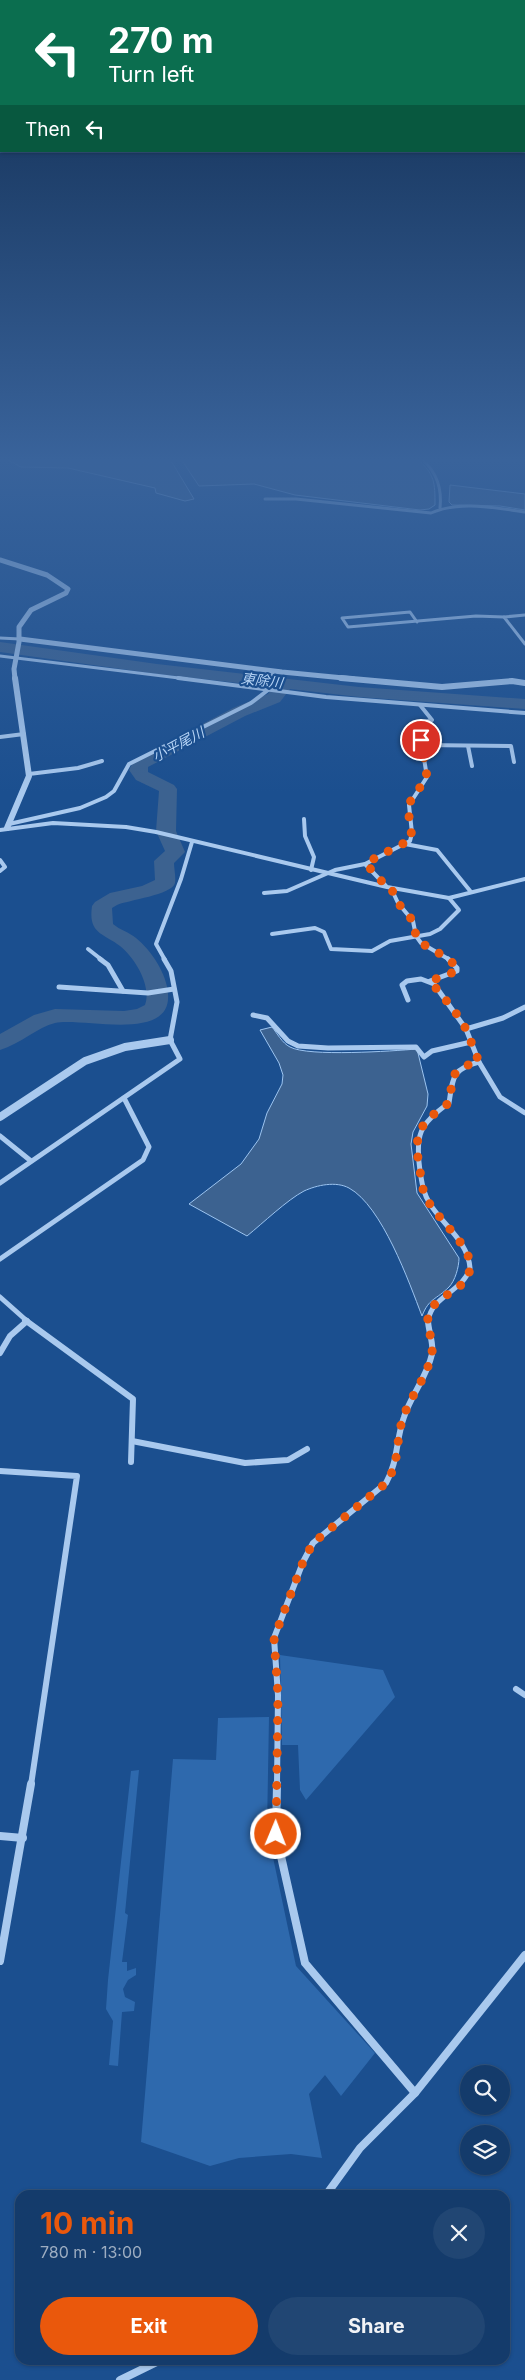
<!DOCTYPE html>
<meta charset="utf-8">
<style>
:root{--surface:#143b6b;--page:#214673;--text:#f1f3f6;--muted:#9dadc1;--line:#33557e;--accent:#ea580c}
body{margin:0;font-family:Inter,"Noto Sans JP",sans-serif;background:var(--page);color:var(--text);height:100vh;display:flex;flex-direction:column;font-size:19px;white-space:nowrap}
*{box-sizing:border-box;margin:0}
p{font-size:16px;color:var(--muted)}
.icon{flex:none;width:28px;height:28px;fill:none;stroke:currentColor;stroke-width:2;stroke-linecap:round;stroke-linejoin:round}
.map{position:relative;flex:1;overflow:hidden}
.drawer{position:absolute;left:15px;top:2190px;width:495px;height:175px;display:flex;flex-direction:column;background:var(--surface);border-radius:15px;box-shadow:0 1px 4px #0004,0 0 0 1px var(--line)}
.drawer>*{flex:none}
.top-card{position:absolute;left:0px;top:0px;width:525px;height:152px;box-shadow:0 1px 4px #0004,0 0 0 1px var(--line);background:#0b6e4f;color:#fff;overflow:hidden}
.tools{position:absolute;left:460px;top:2065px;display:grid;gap:10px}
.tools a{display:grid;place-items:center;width:50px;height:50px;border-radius:50%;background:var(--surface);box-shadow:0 1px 4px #0004,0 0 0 1px var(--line);font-size:25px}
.pin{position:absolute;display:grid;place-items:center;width:42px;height:42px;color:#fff;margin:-21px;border:2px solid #fff;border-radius:50%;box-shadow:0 1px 5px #0007}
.me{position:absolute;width:55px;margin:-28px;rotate:1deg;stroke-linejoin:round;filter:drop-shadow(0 0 4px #0008)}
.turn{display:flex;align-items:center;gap:18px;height:105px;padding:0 25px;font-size:22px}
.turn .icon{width:65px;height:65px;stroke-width:2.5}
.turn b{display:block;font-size:35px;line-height:42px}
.then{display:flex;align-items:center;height:48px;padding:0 25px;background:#0003;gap:10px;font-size:19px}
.round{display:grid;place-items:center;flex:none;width:52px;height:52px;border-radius:26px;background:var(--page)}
.head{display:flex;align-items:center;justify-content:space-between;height:85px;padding:0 25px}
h1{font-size:30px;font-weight:700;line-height:38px;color:var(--accent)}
.button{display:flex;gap:10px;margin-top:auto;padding:10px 25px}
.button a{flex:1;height:58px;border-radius:30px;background:var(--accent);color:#fff;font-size:20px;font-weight:700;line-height:58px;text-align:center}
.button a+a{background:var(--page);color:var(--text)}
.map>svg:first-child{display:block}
.green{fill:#2e69ad}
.water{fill:#3c6290;stroke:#9cc4f0}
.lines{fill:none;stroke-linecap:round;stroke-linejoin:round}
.river{fill:#3c6290;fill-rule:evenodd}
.minor-far4{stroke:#a9c9ee;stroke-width:3}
.minor-far3{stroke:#a9c9ee;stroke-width:4}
.minor-far2{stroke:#a9c9ee;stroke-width:5}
.minor-far1{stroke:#a9c9ee;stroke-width:6}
.minor{stroke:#a9c9ee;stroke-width:8}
.tertiary-far2{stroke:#a9c9ee;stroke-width:5}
.tertiary-far1{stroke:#a9c9ee;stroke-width:6}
.tertiary{stroke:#a9c9ee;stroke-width:8}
.route{stroke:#ea580c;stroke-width:9;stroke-dasharray:0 16.2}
.labels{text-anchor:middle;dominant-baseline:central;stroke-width:4.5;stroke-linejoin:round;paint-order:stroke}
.far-water-label{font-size:14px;font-style:italic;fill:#b5d3f5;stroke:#1b4f8f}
</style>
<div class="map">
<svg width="525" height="2380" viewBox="0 0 525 2380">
<rect width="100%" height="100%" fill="#1b4f8f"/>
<g class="green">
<polygon points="280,1655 383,1670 395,1697 306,1800 300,1790 298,1745 282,1745"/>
<polygon points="269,1717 267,1829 296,1966 375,2053 341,2096 325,2075 309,2094 322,2158 291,2154 239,2158 210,2166 141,2142 173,1759 216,1760 218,1718"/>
<polygon points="139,1770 125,1913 128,1915 122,1962 127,1962 127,1971 136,1968 136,1975 128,1980 123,1989 125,1997 135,2002 134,2011 122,2012 118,2066 109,2065 113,2021 106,2009 108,1980 131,1771"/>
</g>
<g class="water">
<polygon points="6,459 170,459 194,499 185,501 156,493 155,488 68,468 21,467"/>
<path d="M181,459h236c18,15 18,24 18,46l-6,4 -9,1 -125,-15 -41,-11 -55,2z"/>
<polygon points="450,485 525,494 525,510 500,506 452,505 449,502"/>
<path d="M272,1027c5,6 10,16 18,20 18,10 103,4 127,2l11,45 -1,12 -14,26 -2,12 6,49 42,65c0,9 -4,23 -10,29 -13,13 -20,11 -27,29 -13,-34 -40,-110 -73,-128 -13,-7 -32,-3 -45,3 -17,9 -41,32 -57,45l-58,-32 52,-40 18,-25 8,-26 15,-29 1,-9 -4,-12 -19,-33z"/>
</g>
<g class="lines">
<path class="river" d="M0,642l157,22 202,23 166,12v10l-166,-12 -69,-8 -10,13 -35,14 -97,51v5l26,13 3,4 -1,42 9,21 -11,11c0,5 2,14 1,20 -3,12 -47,17 -58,22l-5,3 1,16c7,6 16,8 23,14 15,12 31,36 32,56 4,49 -86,23 -113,29 -17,4 -35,21 -55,27v-16l34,-19 21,-6 69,2 13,-2 8,-4c7,-19 -10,-47 -25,-59 -17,-13 -32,-12 -28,-40l3,-4 15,-9 32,-7 13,-6 -1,-19 11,-10 -9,-20 3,-40 -23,-11 -7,-10 5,-10 99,-52 35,-14 6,-7 -117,-13 -157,-22z"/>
<g class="minor-far4">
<path d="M422,459c15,14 20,29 18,49"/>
<path d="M265,499h31l135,14c29,-13 64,-5 94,-1"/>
<polyline points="525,615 504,617 525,644"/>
<polyline points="417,622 410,612 342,618 348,627 476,616 504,617"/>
<polyline points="0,638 20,639"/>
<polyline points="0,656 187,679"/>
<polyline points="270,679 274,671"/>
</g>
<g class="minor-far3">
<polyline points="178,678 326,697 525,713"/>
<polyline points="264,689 270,678"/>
<polyline points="0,737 24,734"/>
<polyline points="422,745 511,746 514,762"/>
<polyline points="468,746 472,766"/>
<polyline points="29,774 78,768 102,761"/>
<polyline points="304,819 305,836 314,857 311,870"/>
<polyline points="9,824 80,808 106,797 114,791 129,764 251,703 268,690"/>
<polyline points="0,830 53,823 126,827 156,832 387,887 449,898 525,879"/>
<polyline points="405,844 437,850 471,892"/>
<polyline points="0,860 5,867 0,871"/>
<polyline points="365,864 386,886"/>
<polyline points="391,888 398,903 413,921 416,936 421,943 450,960"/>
<polyline points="264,893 287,891 335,870 365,864 410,841 412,833 409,805 427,777 421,740 410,728 415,724 432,720 420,705"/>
<polyline points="272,934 315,928 324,932 331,949 372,951 390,941 430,934 440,929 459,910 449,898"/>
<polyline points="88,949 102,960"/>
<polyline points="165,960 156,944 181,879 192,842"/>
</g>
<g class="minor-far2">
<polyline points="100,959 108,965 123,991"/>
<polyline points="430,981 457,971 457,968 448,959"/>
<polyline points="59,987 148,993 174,989"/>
<polyline points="408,1000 402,985 407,981 421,979 434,984 466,1029 479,1062 500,1097 525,1113"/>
<polyline points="253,1015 267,1018 288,1041 298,1046 328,1048 416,1047 424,1057 432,1051 471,1042"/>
<polyline points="466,1029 503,1018 525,1007"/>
<polyline points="0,1136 31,1161"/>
<polyline points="0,1183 180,1059 170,1040 177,1002 171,971 164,959"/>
<polyline points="0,1259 143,1160 149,1147 124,1098"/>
<polyline points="0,1297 27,1321"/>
<path d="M428,1321c4,-26 35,-29 42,-53 -2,-27 -27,-43 -40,-64 -7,-11 -8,-21 -10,-33 -5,-36 -1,-47 29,-68 4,-26 3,-34 30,-41"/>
</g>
<g class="minor-far1">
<polyline points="25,1320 133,1399 131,1462"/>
<polyline points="0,1353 10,1336 27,1321"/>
<polyline points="132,1441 245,1463 288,1460 307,1449"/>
<polyline points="0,1471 77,1476 31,1785"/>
<polyline points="516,1689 525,1695"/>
<path d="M277,1785l1,-90 -4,-57 29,-76 10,-19 73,-60c12,-21 10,-44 18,-66 7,-22 23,-40 28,-63 2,-12 -4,-23 -4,-34"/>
</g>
<g class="minor">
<polyline points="277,1784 276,1834 305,1963 415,2093"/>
<polyline points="0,1836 23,1838"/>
<polyline points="0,1961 31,1784"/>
<polyline points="326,2195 360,2148 415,2093 525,1955"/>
<polyline points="120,2380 161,2360"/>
</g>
<g class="tertiary-far2">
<polyline points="0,560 47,575 68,589 66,593 31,610 19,627 19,642 14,669 15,679"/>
<polyline points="20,639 282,672 354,679"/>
</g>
<g class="tertiary-far1">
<polyline points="341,678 442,687 512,681 525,683"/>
<polyline points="7,828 29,776 15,678"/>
</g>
<polyline class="tertiary" points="0,1117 85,1061 125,1047 170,1040"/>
</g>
<linearGradient id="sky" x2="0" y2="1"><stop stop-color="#0f2b4f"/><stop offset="0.58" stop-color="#39639b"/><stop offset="1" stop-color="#39639b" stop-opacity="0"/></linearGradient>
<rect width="525" height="793" fill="url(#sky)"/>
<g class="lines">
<path class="route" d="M276,1834l2,-139 -4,-57 29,-76 10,-19 73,-60c13,-19 10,-37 15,-58 6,-26 27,-47 31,-73 2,-12 -6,-24 -4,-34 4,-25 39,-24 42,-50 3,-22 -37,-52 -45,-73 -4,-9 -4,-21 -6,-30 -6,-35 3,-43 30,-62 5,-28 0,-34 30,-41l-13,-33 -12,-19 -24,-29 27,-10v-3l-8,-9 -28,-16 -5,-7 -3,-15 -15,-18 -7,-15 -4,-1 -21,-23c8,-7 43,-22 46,-26l-4,-29 2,-7 17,-25 -6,-37"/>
</g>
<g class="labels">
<g class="far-water-label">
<text transform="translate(262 680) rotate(7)">東除川</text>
<text transform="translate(178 744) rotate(-28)">小平尾川</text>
</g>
</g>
</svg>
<div class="tools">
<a><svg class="icon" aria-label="search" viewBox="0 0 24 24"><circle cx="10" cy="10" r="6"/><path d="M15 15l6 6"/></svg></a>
<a><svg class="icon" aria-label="layers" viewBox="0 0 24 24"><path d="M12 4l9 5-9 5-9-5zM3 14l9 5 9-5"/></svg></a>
</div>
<div class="pin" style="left:421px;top:740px;background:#d93025"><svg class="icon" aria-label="arrive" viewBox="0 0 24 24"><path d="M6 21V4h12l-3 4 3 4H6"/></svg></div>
<svg class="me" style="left:276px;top:1834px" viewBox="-20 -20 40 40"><circle r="17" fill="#ea580c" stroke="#fff" stroke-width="3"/><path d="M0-11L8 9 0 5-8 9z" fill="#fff"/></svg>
<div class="top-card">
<div class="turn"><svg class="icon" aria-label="left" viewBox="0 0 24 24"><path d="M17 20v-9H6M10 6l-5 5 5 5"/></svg><div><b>270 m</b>Turn left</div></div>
<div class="then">Then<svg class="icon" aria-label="left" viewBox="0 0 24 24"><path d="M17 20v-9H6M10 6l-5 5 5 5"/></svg></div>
</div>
<section class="drawer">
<div class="head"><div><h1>10 min</h1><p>780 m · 13:00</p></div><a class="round"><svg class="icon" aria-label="close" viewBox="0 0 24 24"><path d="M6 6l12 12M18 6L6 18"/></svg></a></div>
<div class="button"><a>Exit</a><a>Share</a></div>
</section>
</div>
